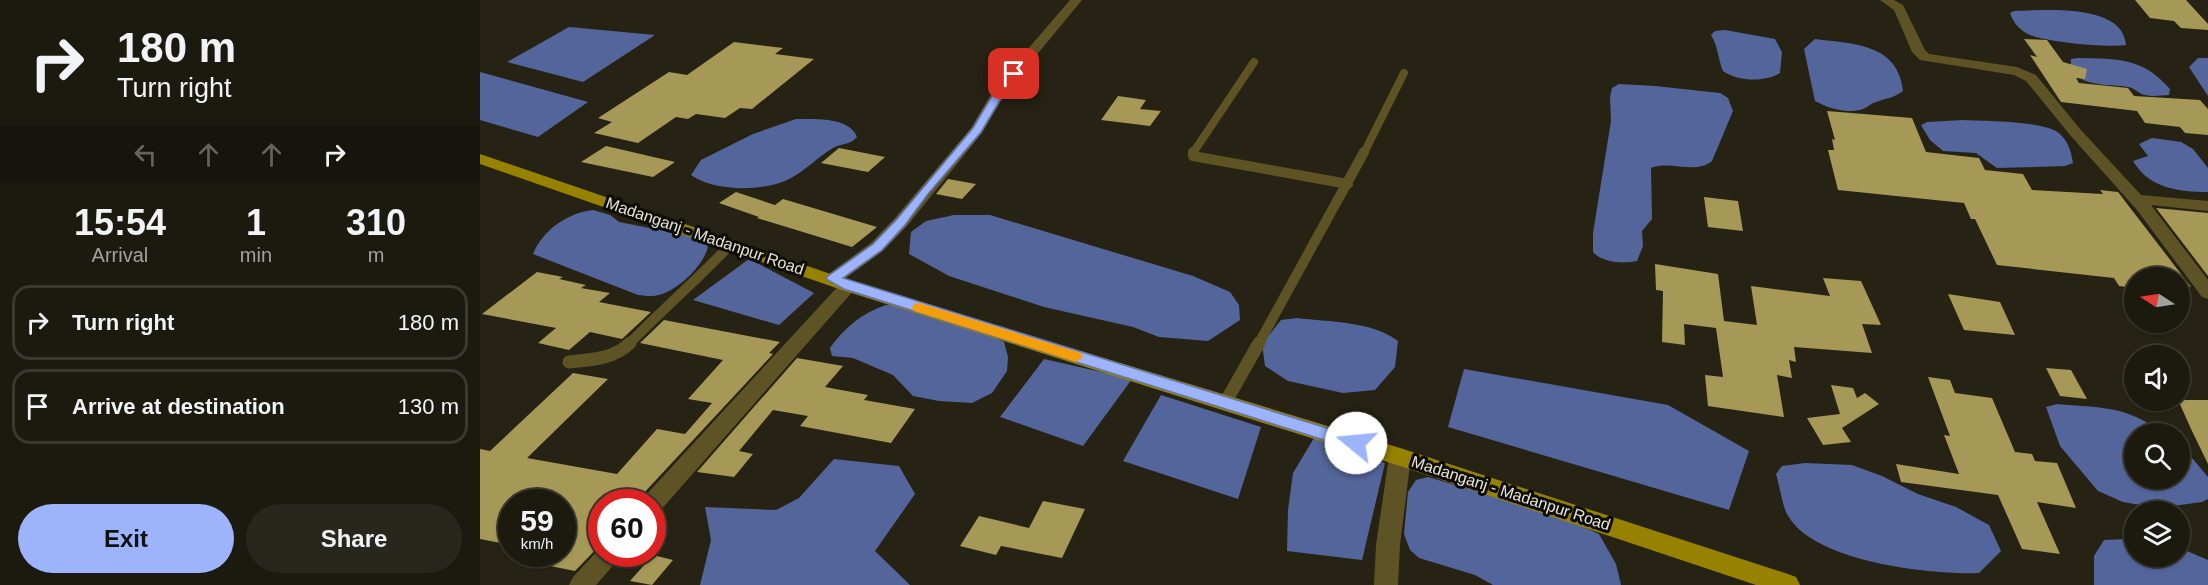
<!DOCTYPE html>
<style>
:root{--surface:#1c1a0f;--page:#29271d;--text:#f1f3f6;--muted:#a0a19e;--line:#3a382f;--accent:#9db4fd}
body{margin:0;font-family:Arial,sans-serif;background:var(--page);color:var(--text);height:100vh;display:flex;flex-direction:column;font-size:22px;white-space:nowrap}
*{box-sizing:border-box;margin:0}
p{font-size:20px;color:var(--muted)}
.icon{flex:none;width:33px;height:33px;fill:none;stroke:currentColor;stroke-width:2;stroke-linecap:round;stroke-linejoin:round}
.map{position:relative;flex:1;overflow:hidden}
.drawer{display:flex;flex-direction:column;background:var(--surface);width:480px}
.drawer>*{flex:none}
.hud{background:#1c1a0f;color:var(--text);overflow:hidden}
.needle{width:39px;rotate:282deg}
.tools{position:absolute;left:1644px;top:267px;display:grid;gap:12px}
.tools a{display:grid;place-items:center;width:66px;height:66px;border-radius:50%;background:var(--surface);box-shadow:0 2px 4px #0004,0 0 0 2px var(--line);font-size:30px}
.speed{position:absolute;left:18px;top:489px;display:flex;gap:12px;font-size:30px;font-weight:700;text-align:center}
.speed>*{display:grid;place-content:center;width:78px;height:78px;border-radius:50%;background:var(--surface);box-shadow:0 2px 4px #0004,0 0 0 2px var(--line);line-height:1}
.speed small{font-size:15px;font-weight:400}
.speed .limit{border:9px solid #d22;background:#fff;color:#111}
.pin{position:absolute;display:grid;place-items:center;width:51px;height:51px;color:#fff;margin:-26px;border-radius:12px;box-shadow:0 3px 9px #0006}
.me{position:absolute;width:66px;margin:-33px;rotate:287deg;stroke-linejoin:round;filter:drop-shadow(0 0 4px #0008)}
.turn{display:flex;align-items:center;gap:21px;height:126px;padding:0 18px;font-size:27px}
.turn .icon{width:78px;height:78px;stroke-width:2.5}
.turn b{display:block;font-size:42px;line-height:51px}
.lanes{display:flex;align-items:center;height:57px;padding:0 18px;background:#0003;justify-content:center;gap:30px;direction:ltr}
.lanes .off{opacity:.35}
.eta{display:flex;justify-content:space-evenly;align-items:center;height:102px;text-align:center}
.eta b{font-size:36px;font-weight:700;line-height:42px}
.button{display:flex;gap:12px;margin-top:auto;padding:12px 18px}
.button a{flex:1;height:69px;border-radius:36px;background:var(--accent);color:#111;font-size:24px;font-weight:700;line-height:69px;text-align:center}
.button a+a{background:var(--page);color:var(--text)}
ul{padding:0;list-style:none}
li{display:flex;align-items:center;gap:18px;height:75px;margin:0 12px 9px;padding:0 6px;border:3px solid var(--line);border-radius:18px}
li div{flex:1}
li b{display:block;font-size:22px}
li em{font-style:normal}
main{display:flex;flex:1;min-height:0}
.map>svg:first-child{display:block}
.water{fill:#54659b}
.building{fill:#a69856}
.lines{fill:none;stroke-linecap:round;stroke-linejoin:round}
.service-far2{stroke:#5d5325;stroke-width:8}
.service-far1{stroke:#5d5325;stroke-width:10}
.service{stroke:#5d5325;stroke-width:13}
.minor{fill:#5d5325;fill-rule:evenodd}
.primary{fill:#978200;fill-rule:evenodd}
.route{fill:#9db4fd;stroke:#6675a4;stroke-width:1.5}
.slow{fill:#f59e0b}
.labels{text-anchor:middle;dominant-baseline:central;stroke-width:6;stroke-linejoin:round;paint-order:stroke}
.street-label{font-size:16px;fill:#e6e4db;stroke:#0d0c06}
</style>
<main>
<section class="drawer">
<div class="hud">
<div class="turn"><svg class="icon" aria-label="right" viewBox="0 0 24 24"><path d="M7 20v-9h11M14 6l5 5-5 5"/></svg><div><b>180 m</b>Turn right</div></div>
<div class="lanes"><svg class="icon off" aria-label="left" viewBox="0 0 24 24"><path d="M17 20v-9H6M10 6l-5 5 5 5"/></svg><svg class="icon off" aria-label="ahead" viewBox="0 0 24 24"><path d="M12 20V5M6 11l6-6 6 6"/></svg><svg class="icon off" aria-label="ahead" viewBox="0 0 24 24"><path d="M12 20V5M6 11l6-6 6 6"/></svg><svg class="icon" aria-label="right" viewBox="0 0 24 24"><path d="M7 20v-9h11M14 6l5 5-5 5"/></svg></div>
</div>
<div class="eta">
<div><b>15:54</b><p>Arrival</p></div>
<div><b>1</b><p>min</p></div>
<div><b>310</b><p>m</p></div>
</div>
<ul>
<li><svg class="icon" aria-label="right" viewBox="0 0 24 24"><path d="M7 20v-9h11M14 6l5 5-5 5"/></svg><div><b>Turn right</b></div><em>180 m</em></li>
<li><svg class="icon" aria-label="arrive" viewBox="0 0 24 24"><path d="M6 21V4h12l-3 4 3 4H6"/></svg><div><b>Arrive at destination</b></div><em>130 m</em></li>
</ul>
<div class="button"><a>Exit</a><a>Share</a></div>
</section>
<div class="map">
<svg width="1728" height="585" viewBox="0 0 1728 585">
<rect width="100%" height="100%" fill="#262314"/>
<g class="water">
<path d="M1534,11c31,-1 109,-8 112,34 -19,3 -76,-3 -93,-9 -11,-3 -20,-13 -23,-23z"/>
<polygon points="89,27 175,35 103,82 27,62"/>
<path d="M1245,30l50,9 7,13 -2,21c-14,9 -42,9 -57,-2 -5,-12 -5,-25 -12,-36l4,-4z"/>
<path d="M1335,39c38,5 83,4 88,52 -9,7 -16,7 -27,11 -5,1 -8,5 -13,7 -16,5 -33,0 -48,-8l-11,-52z"/>
<path d="M1598,58c40,1 64,-1 92,31l-1,6c-7,0 -16,2 -24,0 -6,-1 -10,-7 -17,-8 -16,-3 -61,1 -57,-28z"/>
<polygon points="1718,58 1728,58 1728,96 1709,67"/>
<polygon points="0,72 108,102 58,137 0,120"/>
<path d="M1139,84l36,2 65,7 8,5 5,13 -21,50c-17,14 -41,-1 -61,7l1,51 -10,12 1,15 -6,15c-13,3 -34,2 -44,-9v-19l18,-112 -1,-24 2,-9z"/>
<path d="M316,119c19,0 54,-2 61,18 -7,8 -15,6 -24,11 -15,9 -27,22 -42,30 -25,14 -77,14 -100,-3l10,-15 52,-26z"/>
<path d="M1483,120c22,1 75,1 93,11 11,7 15,19 17,32l-8,3 -68,2 -21,-15 -33,-2 -13,-11 -9,-15 6,-3z"/>
<path d="M1672,138l29,4 12,7 15,19v24c-30,0 -59,-4 -75,-31l15,-5 -9,-12z"/>
<path d="M113,210l17,5 9,7 82,16 7,8c-3,18 -28,42 -46,48 -8,3 -15,2 -24,1l-105,-41c10,-24 34,-41 60,-44z"/>
<polygon points="474,215 510,215 713,276 750,292 759,305 760,320 728,341 679,337 653,327 564,307 469,276 429,254 431,232 446,221"/>
<polygon points="269,259 334,293 299,325 213,300"/>
<path d="M406,305c39,0 84,20 118,37l4,15 -1,14 -15,22 -20,10 -33,-2 -26,-5 -20,-21 -40,-17 -21,-2 -2,-8c14,-20 32,-35 56,-43z"/>
<path d="M817,318c32,4 75,3 101,23l-3,26 -20,23 -32,3 -55,-12 -23,-15 -3,-22 19,-24z"/>
<polygon points="564,359 652,379 603,446 520,417"/>
<polygon points="984,369 1188,405 1269,451 1249,510 968,427"/>
<polygon points="681,395 781,427 758,499 643,461"/>
<path d="M1577,404c42,4 70,1 105,29l-28,1v44h46v-30l13,11 15,18v22l-6,3 -44,6 -35,-6 -25,-11 -38,-45 -14,-39z"/>
<polygon points="834,438 905,463 882,560 807,551 808,510 813,473"/>
<polygon points="354,459 419,466 435,494 395,551 430,585 220,585 231,540 225,507 296,510 319,498"/>
<path d="M1325,463l47,2 30,11 36,18 38,13 33,18 12,26 -22,22c-48,2 -167,-11 -192,-59 -4,-7 -8,-30 -11,-40l6,-8z"/>
<polygon points="948,477 1072,513 1119,534 1136,564 1141,585 1013,585 995,575 939,558 930,550 924,534 928,492 936,480"/>
<polygon points="1647,539 1654,540 1654,556 1700,556 1700,548 1728,560 1728,585 1614,585 1614,556 1624,540"/>
</g>
<g class="building">
<polygon points="1655,0 1706,0 1728,24 1728,30 1701,28 1694,21 1670,18"/>
<polygon points="1544,39 1567,40 1583,62 1607,69 1605,79 1596,78 1599,83 1648,88 1654,96 1720,100 1728,109 1728,135 1705,133 1700,127 1665,123 1657,111 1581,102 1550,55 1557,57"/>
<polygon points="254,42 303,48 295,54 334,59 272,109 260,108 245,118 216,114 208,119 196,117 158,143 114,133 132,122 118,118 189,72 207,75"/>
<polygon points="638,96 666,100 660,109 681,111 670,126 621,120"/>
<polygon points="1347,111 1432,118 1446,152 1499,158 1505,170 1543,174 1552,190 1623,194 1620,190 1638,192 1711,287 1700,285 1700,278 1654,278 1654,288 1639,286 1634,278 1517,265 1495,219 1491,219 1484,203 1358,190 1348,150 1354,150 1352,139 1355,140"/>
<polygon points="126,146 195,162 173,177 101,162"/>
<polygon points="359,148 405,157 388,172 341,163"/>
<polygon points="468,179 496,184 482,199 456,194"/>
<polygon points="256,192 295,205 303,199 397,227 372,247 277,218 279,217 239,203"/>
<polygon points="1224,197 1258,201 1263,231 1228,227"/>
<polygon points="1676,208 1728,213 1728,276"/>
<polygon points="1175,264 1238,274 1244,321 1277,325 1271,286 1350,296 1343,278 1381,281 1401,325 1382,324 1392,353 1314,347 1316,362 1309,360 1312,378 1297,375 1304,417 1228,406 1225,375 1243,377 1236,328 1204,324 1205,345 1182,342 1183,291 1176,290"/>
<polygon points="57,272 83,277 79,279 106,285 101,288 130,293 119,302 171,312 142,339 110,332 89,350 58,343 76,328 2,314"/>
<polygon points="1468,294 1520,302 1535,335 1484,330"/>
<polygon points="184,320 300,342 289,353 293,354 162,495 160,502 122,502 122,543 95,571 45,561 46,554 82,554 82,502 32,502 32,545 0,539 0,449 10,451 93,373 128,379 47,458 137,474 177,429 205,434 232,403 208,399 243,360 160,343"/>
<polygon points="317,358 363,366 345,387 388,395 384,400 435,409 411,443 320,426 328,416 293,410 259,451 273,454 254,477 217,472"/>
<polygon points="1566,368 1591,370 1607,399 1580,396"/>
<polygon points="1448,377 1470,380 1475,393 1512,398 1535,452 1552,454 1555,461 1577,463 1596,508 1557,502 1580,554 1542,549 1518,495 1421,482 1416,464 1479,474 1464,435 1470,436"/>
<polygon points="1351,385 1373,388 1377,398 1385,393 1399,404 1362,428 1371,442 1343,445 1327,418 1360,414"/>
<polygon points="1698,400 1728,400 1728,464 1712,431"/>
<polygon points="563,501 605,509 582,558 521,546 516,555 480,546 499,516 549,528"/>
<polygon points="173,555 193,560 172,585 150,581"/>
</g>
<g class="lines">
<g class="service-far2">
<polyline points="713,153 774,62"/>
<polyline points="884,153 924,73"/>
</g>
<g class="service-far1">
<polyline points="713,152 713,156 868,184"/>
<path d="M148,345c34,-35 70,-66 103,-101"/>
<polyline points="778,345 884,152"/>
</g>
<g class="service">
<path d="M89,362c21,-2 45,-3 61,-19"/>
<polyline points="745,403 779,343"/>
</g>
<g class="minor">
<polygon points="590,0 602,0 527,91 502,133 427,226 403,251 359,283 347,283 344,279 347,275 391,243 415,218 491,128 516,86"/>
<polygon points="1400,0 1414,0 1423,5 1445,50 1449,54 1537,67 1556,75 1600,129 1661,195 1728,201 1728,211 1671,205 1728,280 1728,299 1722,297 1657,210 1590,135 1546,81 1534,75 1440,60 1432,52 1414,10"/>
<polygon points="368,280 374,282 377,286 374,290 180,511 172,513 172,502 162,502 164,497 362,282"/>
<polygon points="920,448 928,451 931,457 920,545 918,585 894,585 896,545 909,457 912,451"/>
<polygon points="121,547 122,554 140,554 137,561 116,585 89,585 93,577"/>
</g>
<polygon class="primary" points="0,154 374,282 920,448 1308,574 1316,577 1320,585 1276,585 920,466 362,290 0,164"/>
</g>
<polygon class="route" points="534,71 539,74 526,90 501,132 448,194 425,225 402,250 363,278 876,437 882,439 884,443 882,448 876,450 364,289 346,279 348,276 393,244 417,219 493,128 518,86 530,72"/>
<polygon class="slow" points="439,303 601,353 603,357 596,362 434,311 432,308 434,304"/>
<g class="labels">
<g class="street-label">
<text transform="translate(225 236) rotate(19)">Madanganj - Madanpur Road</text>
<text transform="translate(1031 493) rotate(18)">Madanganj - Madanpur Road</text>
</g>
</g>
</svg>
<div class="tools">
<a><svg class="needle" viewBox="-14 -14 28 28"><path d="M0-13l5 13h-10z" fill="#e53935"/><path d="M0 13l5-13h-10z" fill="#a0a19e"/></svg></a>
<a><svg class="icon" aria-label="sound" viewBox="0 0 24 24"><path d="M4 9h4l5-4v14l-5-4H4zM17 9q2 3 0 6"/></svg></a>
<a><svg class="icon" aria-label="search" viewBox="0 0 24 24"><circle cx="10" cy="10" r="6"/><path d="M15 15l6 6"/></svg></a>
<a><svg class="icon" aria-label="layers" viewBox="0 0 24 24"><path d="M12 4l9 5-9 5-9-5zM3 14l9 5 9-5"/></svg></a>
</div>
<div class="speed"><div>59<small>km/h</small></div><div class="limit">60</div></div>
<div class="pin" style="left:534px;top:74px;background:#d93025"><svg class="icon" aria-label="arrive" viewBox="0 0 24 24"><path d="M6 21V4h12l-3 4 3 4H6"/></svg></div>
<svg class="me" style="left:876px;top:443px" viewBox="-20 -20 40 40"><circle r="19" fill="#fff"/><path d="M0-13L10 11 0 6-10 11z" fill="#9db4fd"/></svg>
</div>
</main>
